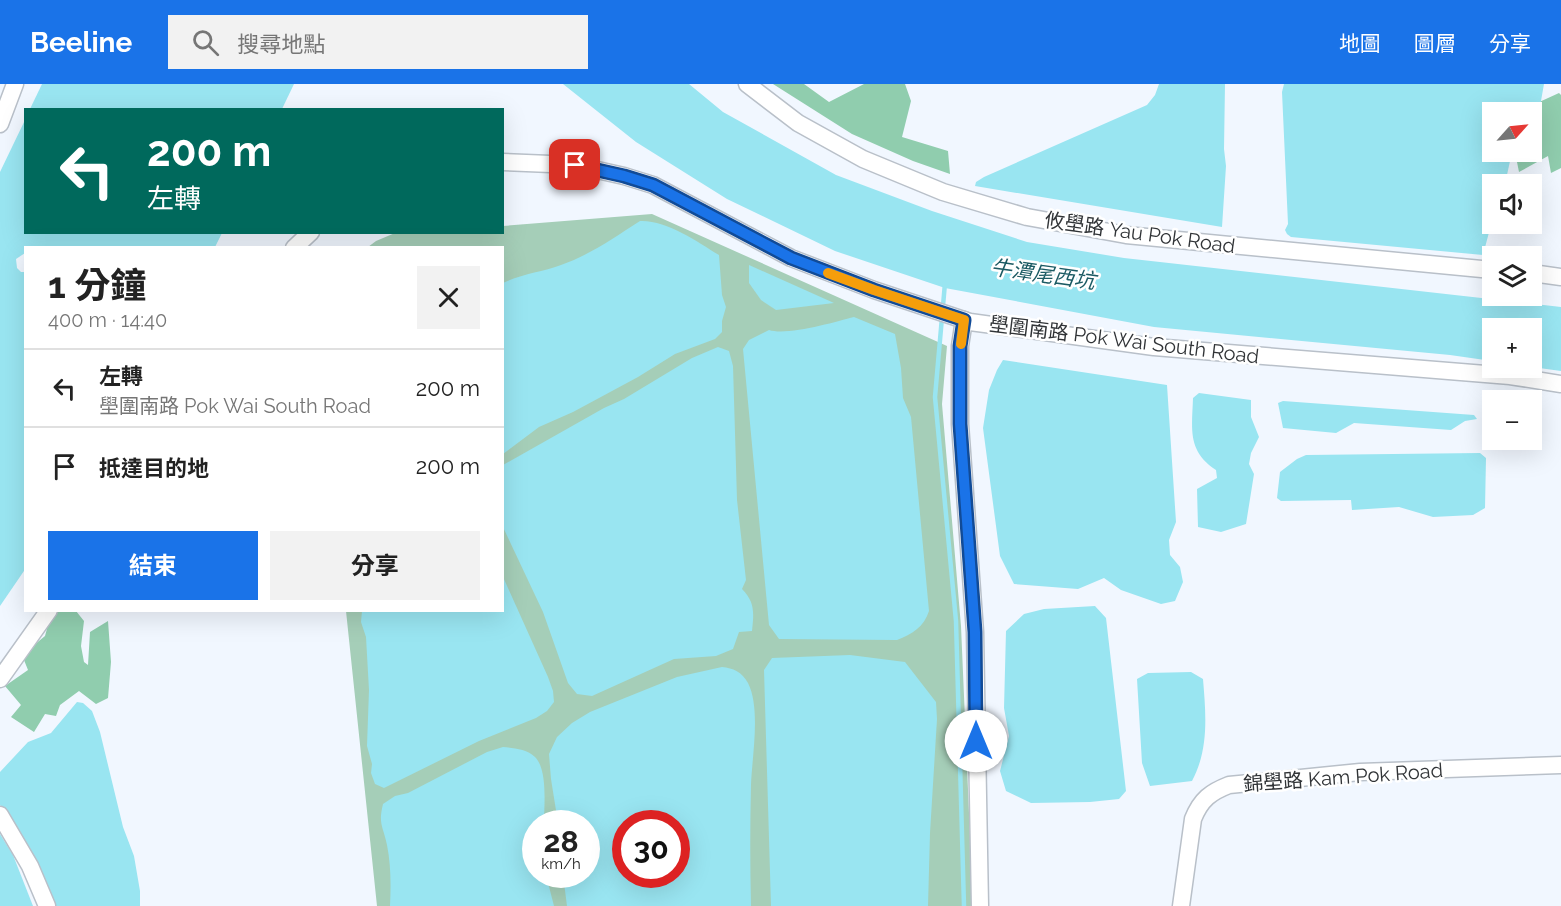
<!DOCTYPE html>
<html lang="zh-TW">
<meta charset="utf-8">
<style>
:root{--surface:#fff;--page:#f2f2f2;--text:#222;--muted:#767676;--line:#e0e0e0;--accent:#1a73e8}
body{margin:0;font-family:Raleway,"Noto Sans TC",sans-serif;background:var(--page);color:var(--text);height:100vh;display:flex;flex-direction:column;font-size:22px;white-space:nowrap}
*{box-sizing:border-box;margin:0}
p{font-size:20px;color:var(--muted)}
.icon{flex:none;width:33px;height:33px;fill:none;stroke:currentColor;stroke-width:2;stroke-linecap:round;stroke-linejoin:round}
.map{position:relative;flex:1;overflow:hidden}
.drawer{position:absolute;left:24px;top:162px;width:480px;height:366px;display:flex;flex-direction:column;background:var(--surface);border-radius:0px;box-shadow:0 6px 24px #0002}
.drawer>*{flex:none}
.top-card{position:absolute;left:24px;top:24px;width:480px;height:126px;border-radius:0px;box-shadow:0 6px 24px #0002;background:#00695c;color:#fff;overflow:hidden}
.needle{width:39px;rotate:63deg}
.tools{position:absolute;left:1482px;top:18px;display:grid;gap:12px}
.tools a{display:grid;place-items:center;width:60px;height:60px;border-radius:0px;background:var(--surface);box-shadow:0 6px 24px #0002;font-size:30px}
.speed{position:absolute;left:522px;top:726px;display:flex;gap:12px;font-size:30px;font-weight:700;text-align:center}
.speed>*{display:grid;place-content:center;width:78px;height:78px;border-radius:50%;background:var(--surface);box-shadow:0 6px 24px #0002;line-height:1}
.speed small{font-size:15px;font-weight:400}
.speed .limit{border:9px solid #d22;background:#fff;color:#111}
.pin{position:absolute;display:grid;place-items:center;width:51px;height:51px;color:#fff;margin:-26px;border-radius:12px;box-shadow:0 3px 9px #0006}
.me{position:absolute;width:66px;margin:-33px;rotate:0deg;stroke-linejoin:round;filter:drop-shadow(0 0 4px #0008)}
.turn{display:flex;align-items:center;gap:21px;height:126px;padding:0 24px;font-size:27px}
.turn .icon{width:78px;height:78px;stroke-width:2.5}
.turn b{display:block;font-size:42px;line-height:51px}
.round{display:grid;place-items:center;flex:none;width:63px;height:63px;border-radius:0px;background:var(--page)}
.summary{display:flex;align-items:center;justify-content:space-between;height:102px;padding:0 24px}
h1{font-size:36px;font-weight:700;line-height:45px}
.cta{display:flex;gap:12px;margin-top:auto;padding:12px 24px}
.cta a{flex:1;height:69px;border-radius:0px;background:var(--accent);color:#fff;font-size:24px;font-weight:700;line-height:69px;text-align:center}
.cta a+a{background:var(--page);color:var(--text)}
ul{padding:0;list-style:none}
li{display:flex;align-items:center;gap:18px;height:78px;padding:0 24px;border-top:2px solid var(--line)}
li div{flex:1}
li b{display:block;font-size:22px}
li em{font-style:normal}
header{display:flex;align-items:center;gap:36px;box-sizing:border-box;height:84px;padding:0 30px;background:var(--accent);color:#fff}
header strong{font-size:28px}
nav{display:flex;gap:33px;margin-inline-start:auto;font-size:21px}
.search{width:420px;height:54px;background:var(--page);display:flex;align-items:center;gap:15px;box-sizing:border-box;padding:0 21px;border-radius:0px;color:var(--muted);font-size:22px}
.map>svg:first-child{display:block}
.green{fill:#a5ceb8;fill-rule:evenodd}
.forest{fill:#90cdae}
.water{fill:#99e5f1;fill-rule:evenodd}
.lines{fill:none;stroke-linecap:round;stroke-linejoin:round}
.stream{stroke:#99e5f1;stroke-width:4.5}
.street-casing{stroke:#b9c0c9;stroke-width:19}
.street{stroke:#fff;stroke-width:16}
.route-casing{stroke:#114b97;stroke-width:15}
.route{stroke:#1a73e8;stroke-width:10}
.slow{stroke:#f59e0b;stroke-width:10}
.labels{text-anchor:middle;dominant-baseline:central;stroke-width:5;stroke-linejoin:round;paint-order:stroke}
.street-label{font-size:20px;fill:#313437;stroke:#fff}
.water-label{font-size:21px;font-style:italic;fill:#1c5b64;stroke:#fff}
</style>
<header>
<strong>Beeline</strong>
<div class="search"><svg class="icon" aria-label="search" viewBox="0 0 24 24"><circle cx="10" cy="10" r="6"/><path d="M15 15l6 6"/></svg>搜尋地點</div>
<nav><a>地圖</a><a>圖層</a><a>分享</a></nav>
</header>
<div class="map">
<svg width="1561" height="822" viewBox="0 0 1561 822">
<rect width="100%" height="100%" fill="#f1f7ff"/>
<path class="green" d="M652,130l295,132 -5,58 19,222 12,280h-596l-31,-295 156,-1v-362l-134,-1 8,-6 19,-8 107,-1 1,-6zM536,740h50v50h-50zM626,740h50v50h-50z"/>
<g class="forest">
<polygon points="773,0 804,0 829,18 864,0 905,0 911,17 902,53 948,67 950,90 913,77 852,50"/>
<polygon points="1559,9 1561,11 1561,84 1551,89 1548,72 1519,88 1515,68 1532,68 1532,28 1522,26"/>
<polygon points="56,527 76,527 84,537 81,562 84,578 88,581 90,548 108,537 111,578 108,614 96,620 79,607 60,621 56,632 45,630 34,648 11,633 21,621 5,602 28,586 22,571 45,552 51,530"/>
</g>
<g class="water">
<polygon points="42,0 294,0 282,25 30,25"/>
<polygon points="563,0 689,0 723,28 836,91 932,127 1027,158 1124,174 1561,223 1561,287 1532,283 1532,244 1492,244 1492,277 1450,271 1154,243 945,204 835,167 727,115 636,58"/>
<polygon points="1159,0 1225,0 1224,65 1226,82 1222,143 975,102 976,98 984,93 1147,21 1155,11"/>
<polygon points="1284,0 1544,0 1534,56 1532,57 1532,28 1492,28 1492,68 1512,68 1505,100 1492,100 1492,137 1483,171 1291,153 1287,150 1285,146 1288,140 1282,8"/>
<polygon points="25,36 26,148 222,149 215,163 26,164 25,169 16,175 17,184 21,188 26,188 26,484 0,522 0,88"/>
<path d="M640,137c27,-1 56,20 79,34l3,40 4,12 -4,14v11l-7,7 -40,15 -37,23 -65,35 -34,15 -36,27v-171c18,-9 39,-11 58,-18 29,-10 54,-28 79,-44z"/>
<polygon points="749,181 834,219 776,226 761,216 749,199"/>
<path d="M854,233l41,17 6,34 2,30 8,19 18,194c-5,16 -17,23 -32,29l-118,-1 -10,-14 -26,-276 6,-9 20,-10c18,6 66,-8 85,-13z"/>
<path d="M718,263l11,4 4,15 4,134 9,80 -4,9c13,13 12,24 10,42l-13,1 -6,17 -17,7 -42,3 -82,37 -15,-2 -9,-11 -25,-71 -40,-85v-62l101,-57 20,-9 68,-41z"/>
<polygon points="1003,276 1167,301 1176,438 1169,456 1170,471 1180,483 1183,498 1175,517 1161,520 1121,506 1104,494 1078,505 1014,500 1000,472 983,344 989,306 997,286"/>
<path d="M1199,309l52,7v17l8,20 -8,16 -2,11 5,10 -8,50 -25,8 -23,-5 -1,-38 20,-11 -1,-8c-29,-19 -24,-41 -23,-72z"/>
<polygon points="1283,317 1474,331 1477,335 1465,337 1451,346 1354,339 1336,349 1283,344 1278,319"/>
<polygon points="1480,369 1486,374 1485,424 1473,431 1433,433 1399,423 1352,426 1351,416 1281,417 1277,414 1280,388 1297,375 1306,371"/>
<polygon points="503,493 548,593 553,607 554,618 547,627 536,634 479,657 384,704 375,700 371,689 372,680 367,662 369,606 366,553 361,538 362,527 502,526"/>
<polygon points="1095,522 1106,534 1126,707 1119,715 1090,718 1031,719 1006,707 1000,687 1009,652 1004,624 1006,547 1024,530 1044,525"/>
<polygon points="850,571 905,578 936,618 937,635 930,749 928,822 771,822 764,586 772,574"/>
<path d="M722,583c11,1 20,5 26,16 13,26 4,73 3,102 -1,40 -1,81 0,121h-184l-4,-31 23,-1v-50l-28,-1 -7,-44 -2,-25 8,-17 15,-14 18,-11 87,-35zM626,740h50v50h-50z"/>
<path d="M1191,588l12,7c3,36 6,70 -11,102l-42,5 -8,-23 -5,-84 11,-6z"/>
<polygon points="77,618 83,619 92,627 100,648 123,743 134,772 140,807 140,822 54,822 41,786 0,721 0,688 28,658 51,649"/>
<path d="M503,663c10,1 24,2 32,10 13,13 9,49 9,66l-8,1v50l10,1 8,31h-164c1,-20 1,-41 -3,-61 -4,-19 -9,-21 -4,-41l12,-8 13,-3 79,-41z"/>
<polygon points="0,750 13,771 33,822 0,822"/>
</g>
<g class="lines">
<polyline class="stream" points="945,199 935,313 956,537 964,822"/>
<defs>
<g id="street">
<polyline points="747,0 798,39 863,75 943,108 1027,133 1126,151 1492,186"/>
<polyline points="0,40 15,0"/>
<polyline points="502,78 575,81 624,92 653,101 791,174 874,206 970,238 1154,263 1510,292 1561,300"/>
<polyline points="294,164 311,148"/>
<polyline points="1532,189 1561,193"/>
<polyline points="964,236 960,262 960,340 975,548 980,822"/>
<polyline points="0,595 49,526"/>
<polyline points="0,731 30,782 47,822"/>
<path d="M1181,822l12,-87c8,-20 18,-27 36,-34l131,-13 201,-7"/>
</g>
</defs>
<use href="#street" class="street-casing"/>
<use href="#street" class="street"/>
</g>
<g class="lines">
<defs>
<polyline id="route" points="575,81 624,92 653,101 791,174 874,206 964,236 960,262 960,340 975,548 976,657"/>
</defs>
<use href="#route" class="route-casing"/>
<use href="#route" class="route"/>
<polyline class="slow" points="828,189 874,206 964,236 961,260"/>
</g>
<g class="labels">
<g class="street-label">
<text transform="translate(1140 149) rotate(8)">攸壆路 Yau Pok Road</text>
<text transform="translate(1124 256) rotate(7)">壆圍南路 Pok Wai South Road</text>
<text transform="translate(1343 693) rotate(-4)">錦壆路 Kam Pok Road</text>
</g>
<g class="water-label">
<text transform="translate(1043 190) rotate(8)">牛潭尾西坑</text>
</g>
</g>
</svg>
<div class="tools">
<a><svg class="needle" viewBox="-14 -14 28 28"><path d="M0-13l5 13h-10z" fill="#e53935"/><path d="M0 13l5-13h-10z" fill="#767676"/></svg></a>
<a><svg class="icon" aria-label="sound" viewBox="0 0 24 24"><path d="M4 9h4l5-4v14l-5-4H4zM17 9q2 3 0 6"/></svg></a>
<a><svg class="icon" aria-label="layers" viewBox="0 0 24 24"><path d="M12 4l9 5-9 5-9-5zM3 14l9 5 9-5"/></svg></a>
<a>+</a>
<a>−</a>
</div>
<div class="speed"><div>28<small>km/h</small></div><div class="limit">30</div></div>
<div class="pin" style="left:575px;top:81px;background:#d93025"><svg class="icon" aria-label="arrive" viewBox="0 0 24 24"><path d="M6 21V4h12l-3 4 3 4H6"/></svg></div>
<svg class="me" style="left:976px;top:657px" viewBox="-20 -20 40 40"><circle r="19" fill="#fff"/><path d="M0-13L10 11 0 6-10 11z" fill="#1a73e8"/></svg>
<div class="top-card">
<div class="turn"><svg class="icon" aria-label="left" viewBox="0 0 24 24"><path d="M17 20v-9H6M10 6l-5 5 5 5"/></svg><div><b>200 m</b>左轉</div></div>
</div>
<section class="drawer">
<div class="summary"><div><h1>1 分鐘</h1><p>400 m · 14:40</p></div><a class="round"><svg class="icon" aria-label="close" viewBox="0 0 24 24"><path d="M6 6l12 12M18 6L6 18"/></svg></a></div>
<ul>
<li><svg class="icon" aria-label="left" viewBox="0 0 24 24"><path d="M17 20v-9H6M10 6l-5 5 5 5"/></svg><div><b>左轉</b><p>壆圍南路 Pok Wai South Road</p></div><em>200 m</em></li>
<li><svg class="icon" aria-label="arrive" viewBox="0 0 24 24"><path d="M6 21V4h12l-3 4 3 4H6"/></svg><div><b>抵達目的地</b></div><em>200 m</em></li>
</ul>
<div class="cta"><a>結束</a><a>分享</a></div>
</section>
</div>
